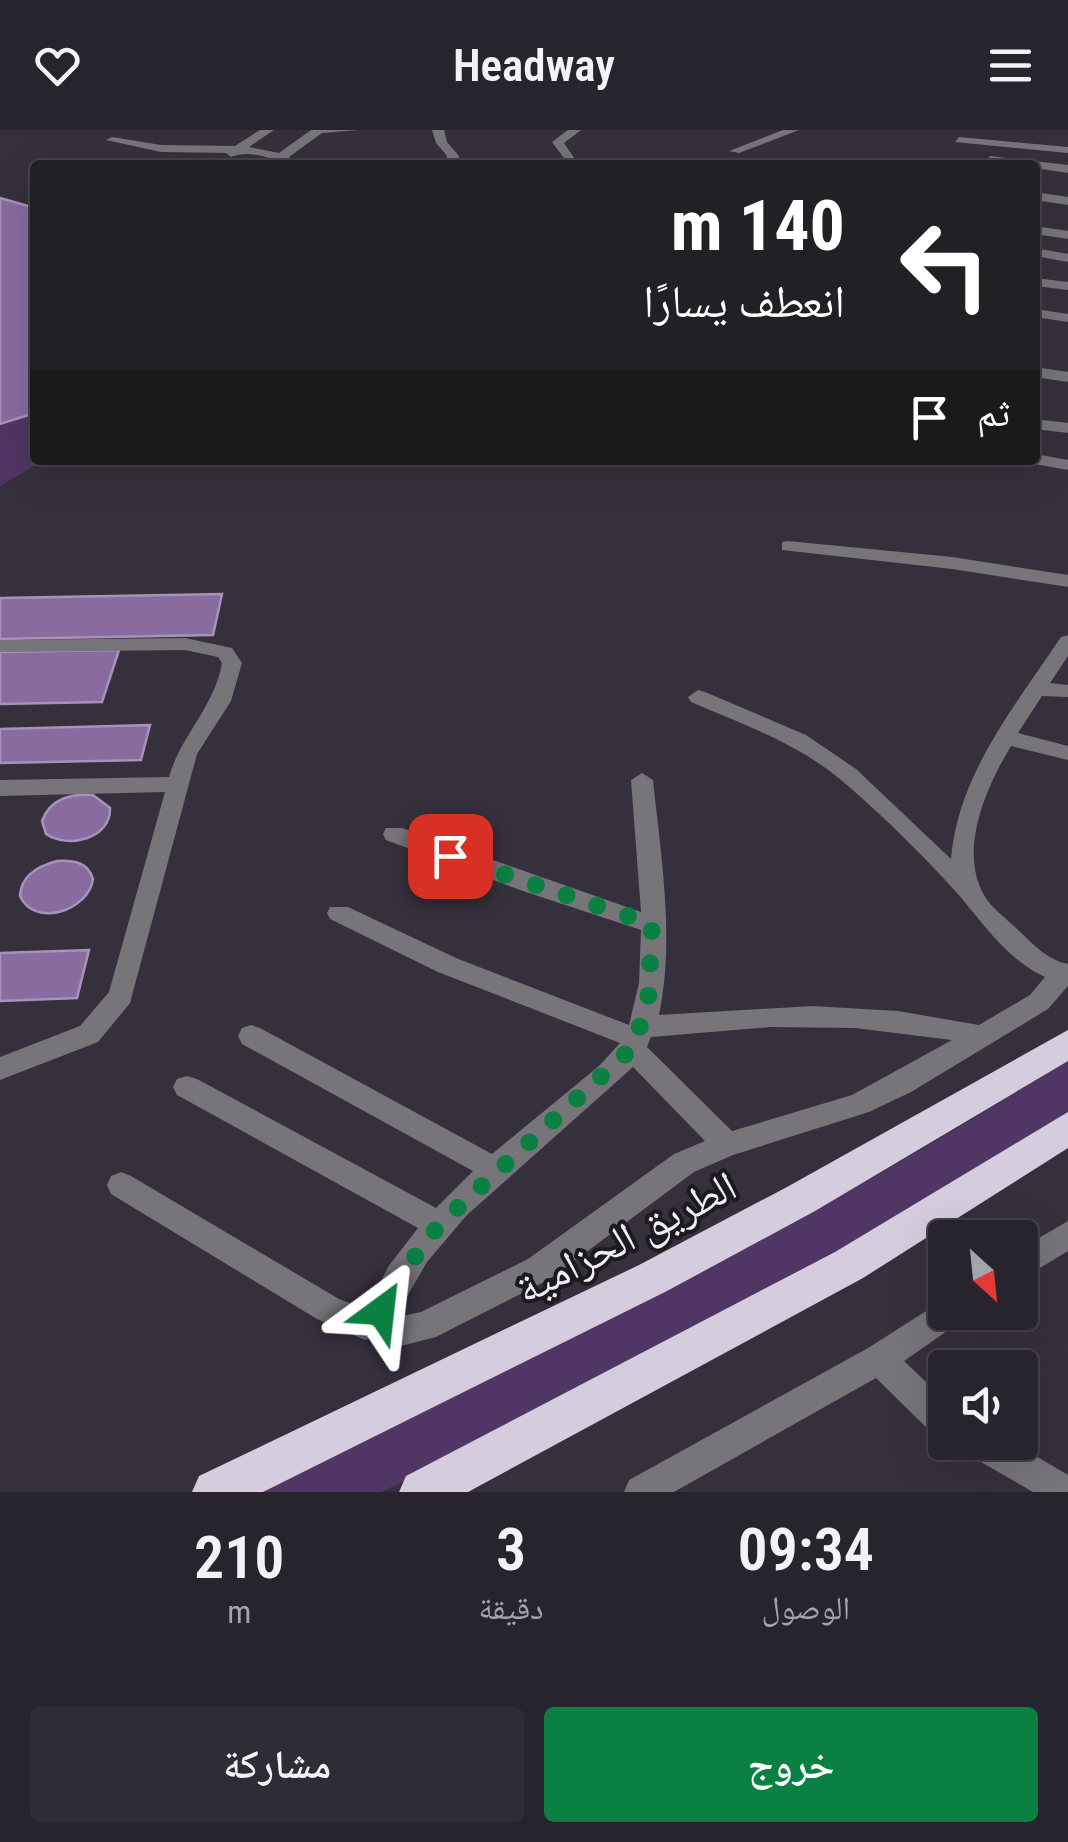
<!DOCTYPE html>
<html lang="ar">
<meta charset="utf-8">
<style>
:root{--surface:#28242d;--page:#302c35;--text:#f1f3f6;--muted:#a5a4aa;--line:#444149;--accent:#0b8043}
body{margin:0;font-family:"Roboto Condensed","Noto Naskh Arabic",sans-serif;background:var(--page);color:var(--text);direction:rtl;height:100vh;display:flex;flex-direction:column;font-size:38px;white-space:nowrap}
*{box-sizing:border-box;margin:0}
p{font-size:32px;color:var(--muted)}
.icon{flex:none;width:55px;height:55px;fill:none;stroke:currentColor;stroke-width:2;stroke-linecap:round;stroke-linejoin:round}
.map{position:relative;height:1362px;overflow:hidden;direction:ltr}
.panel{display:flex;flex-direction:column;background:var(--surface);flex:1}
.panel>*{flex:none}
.guide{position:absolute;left:30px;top:30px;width:1010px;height:305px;border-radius:10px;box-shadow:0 10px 40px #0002,0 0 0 2px var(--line);direction:rtl;background:#202124;color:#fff;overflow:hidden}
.needle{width:65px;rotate:153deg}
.controls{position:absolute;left:928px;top:1090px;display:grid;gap:20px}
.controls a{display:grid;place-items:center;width:110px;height:110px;border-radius:10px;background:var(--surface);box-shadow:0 10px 40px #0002,0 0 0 2px var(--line);font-size:50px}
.pin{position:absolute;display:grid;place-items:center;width:85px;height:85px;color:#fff;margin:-42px;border-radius:20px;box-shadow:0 5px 15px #0006}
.me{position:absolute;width:110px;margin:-55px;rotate:30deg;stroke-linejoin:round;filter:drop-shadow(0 0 8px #0008)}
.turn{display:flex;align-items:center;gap:35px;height:210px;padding:0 30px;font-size:45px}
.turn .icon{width:130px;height:130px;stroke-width:2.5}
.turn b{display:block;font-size:70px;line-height:85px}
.then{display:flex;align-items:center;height:95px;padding:0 30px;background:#0003;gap:20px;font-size:38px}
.eta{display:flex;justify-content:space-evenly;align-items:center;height:170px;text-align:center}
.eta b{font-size:60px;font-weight:600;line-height:70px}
.primary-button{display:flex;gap:20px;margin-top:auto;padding:20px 30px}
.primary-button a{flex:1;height:115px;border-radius:10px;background:var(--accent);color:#fff;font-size:40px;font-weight:600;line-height:115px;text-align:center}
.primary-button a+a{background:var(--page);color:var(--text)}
header{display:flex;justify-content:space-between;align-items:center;height:130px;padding:0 30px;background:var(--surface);font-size:45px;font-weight:600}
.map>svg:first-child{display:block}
.green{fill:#503664}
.water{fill:#886b9f;stroke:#a892b9;stroke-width:2.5}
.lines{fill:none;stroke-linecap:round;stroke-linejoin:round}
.minor{fill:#77747a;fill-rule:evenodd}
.highway{fill:#d5cddd;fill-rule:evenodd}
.route{stroke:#0b8043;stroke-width:18;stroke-dasharray:0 32.4}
.labels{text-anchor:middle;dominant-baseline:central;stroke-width:8;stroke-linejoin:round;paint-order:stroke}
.near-street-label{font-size:42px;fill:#f1edf5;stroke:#1c191f}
</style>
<header><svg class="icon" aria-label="menu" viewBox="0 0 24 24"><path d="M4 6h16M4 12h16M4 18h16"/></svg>Headway<svg class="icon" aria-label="heart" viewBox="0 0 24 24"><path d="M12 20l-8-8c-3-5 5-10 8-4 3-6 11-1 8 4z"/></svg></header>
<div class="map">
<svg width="1068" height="1362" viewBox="0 0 1068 1362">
<rect width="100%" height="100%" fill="#36303c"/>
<g class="green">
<polygon points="35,283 35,330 44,330 0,356 0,294"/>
<path d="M1068,930v55l-250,151 -330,175 -107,51h-132c280,-130 558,-266 819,-432z"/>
</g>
<g class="water">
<polygon points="0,68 35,78 35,283 0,294"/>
<polygon points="222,464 213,505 0,509 0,468"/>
<polygon points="119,520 102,572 0,574 0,522"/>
<polygon points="150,595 141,630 0,633 0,599"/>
<path d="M93,665l17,13c1,31 -42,41 -64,26l-4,-13c8,-22 29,-28 51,-26z"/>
<path d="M57,731c16,-1 31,1 36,18 -4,31 -58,50 -73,17 1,-21 18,-30 37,-35z"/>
<polygon points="89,820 77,868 0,871 0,823"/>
</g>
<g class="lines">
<g class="minor">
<path d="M260,0h14l-25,17 30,6 32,-23h47l-36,3 -33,24 12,8c-24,0 -46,-18 -70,-8l-5,-4 -65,-1 -55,-12 6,-3 49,8 74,1z"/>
<polygon points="432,0 444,0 447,12 459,26 457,35 445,35 447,26 436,13"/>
<polygon points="568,0 581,0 564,13 579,35 569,35 552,12"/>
<polygon points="783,0 799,0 739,23 729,21"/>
<polygon points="959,7 1068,17 1068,23 955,12"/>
<polygon points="990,26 1068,35 1068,43 1035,38 1035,35 986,31"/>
<polygon points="1035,62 1068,67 1068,75 1035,70"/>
<polygon points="1035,96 1068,101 1068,109 1035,104"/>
<polygon points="1035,118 1068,124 1068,132 1035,126"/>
<polygon points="1035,148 1068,152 1068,160 1035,156"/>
<polygon points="1035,179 1068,184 1068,192 1035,187"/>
<polygon points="1035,237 1068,242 1068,252 1035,247"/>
<polygon points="1035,289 1068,293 1068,303 1035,299"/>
<polygon points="1035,324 1068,330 1068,340 1029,333 1027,330 1035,330"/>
<polygon points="788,411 952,427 1068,445 1068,457 952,439 782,420 782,412"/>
<path d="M1068,505v21l-18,27 18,2v12l-26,-1 -24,37 50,13v14l-57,-14c-24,40 -53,103 -27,149 7,13 22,23 33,34 15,14 30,31 51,35v22l-20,23 -137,83 -42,20 -136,43 -39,17 -144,107 -114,58 -39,10 -19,-12 -13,5 -48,-21 -206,-125 -4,-9 4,-9 10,-4 10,4 208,123 28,10 21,-42 30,-39 -241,-133 -4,-8 4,-8 10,-3 10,3 239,129 37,-37 -231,-127 -4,-8 4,-8 9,-3 9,3 232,126 107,-88 21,-23 -182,-71 -108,-53 -3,-6 3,-6h18l108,51 173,67 10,-42 2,-53 -121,-40 -134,-50 -3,-6 3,-6h16l239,84 -10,-132 11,-7 11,7c8,77 22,158 6,235l154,-9 85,5 81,14 51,-30 15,-18c-38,-17 -62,-54 -88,-84 -31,-35 -80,-83 -116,-113 -44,-37 -99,-56 -150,-78l-3,-5 10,-7 7,2 101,43 50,34 95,90c7,-85 64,-153 110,-222zM770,897l85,1 97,12 -100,55 -120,36 -85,-84 4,-10zM633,937l72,74 -31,13 -146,105 -107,53 -19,4 -4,-4 29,-50 40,-47z"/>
<path d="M185,508l47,10 10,15 -11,38 -34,53 -67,249 -32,39 -98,38v-23l80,-31 29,-34 56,-200 -165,4v-16l169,-3c12,-42 46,-71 53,-114l-4,-6 -33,-7 -185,2v-12z"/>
<polygon points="1068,1091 1068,1121 1020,1150 1020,1119"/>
<polygon points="945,1169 945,1182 964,1182 960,1192 904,1231 945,1270 945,1308 933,1304 876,1248 674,1362 624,1362 629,1350 868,1218"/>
<polygon points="963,1312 1012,1312 1068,1345 1068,1362 1033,1362 967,1324"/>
</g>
<g class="highway">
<polygon points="1068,900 1068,931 815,1081 667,1161 263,1362 192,1362 199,1346 639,1135 787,1057"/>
<polygon points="1068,982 1068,1018 863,1148 468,1362 399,1362 406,1346 835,1122"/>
</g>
</g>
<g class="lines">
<polyline class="route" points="381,1181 392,1157 439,1095 632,918 648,874 652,794 450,726"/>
</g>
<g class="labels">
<g class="near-street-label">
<text transform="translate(626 1107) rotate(-27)">الطريق الحزامية</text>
</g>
</g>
</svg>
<div class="controls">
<a><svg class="needle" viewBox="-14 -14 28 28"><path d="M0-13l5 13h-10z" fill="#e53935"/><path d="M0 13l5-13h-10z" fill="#a5a4aa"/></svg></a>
<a><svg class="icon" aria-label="sound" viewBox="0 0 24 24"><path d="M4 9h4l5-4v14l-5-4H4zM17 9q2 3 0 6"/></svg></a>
</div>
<div class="pin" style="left:450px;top:726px;background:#d93025"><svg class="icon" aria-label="arrive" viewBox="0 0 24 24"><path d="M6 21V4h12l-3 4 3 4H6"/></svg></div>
<svg class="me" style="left:381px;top:1181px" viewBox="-20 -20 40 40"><path d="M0-17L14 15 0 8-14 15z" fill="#0b8043" stroke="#fff" stroke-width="4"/></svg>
<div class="guide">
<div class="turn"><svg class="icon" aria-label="left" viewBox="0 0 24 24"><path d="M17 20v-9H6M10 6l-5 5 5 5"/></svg><div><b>140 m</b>انعطف يسارًا</div></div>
<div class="then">ثم<svg class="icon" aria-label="arrive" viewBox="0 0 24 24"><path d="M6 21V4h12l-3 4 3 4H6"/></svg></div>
</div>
</div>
<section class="panel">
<div class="eta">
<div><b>09:34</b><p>الوصول</p></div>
<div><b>3</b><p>دقيقة</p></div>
<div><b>210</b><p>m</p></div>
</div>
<div class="primary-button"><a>خروج</a><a>مشاركة</a></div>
</section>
